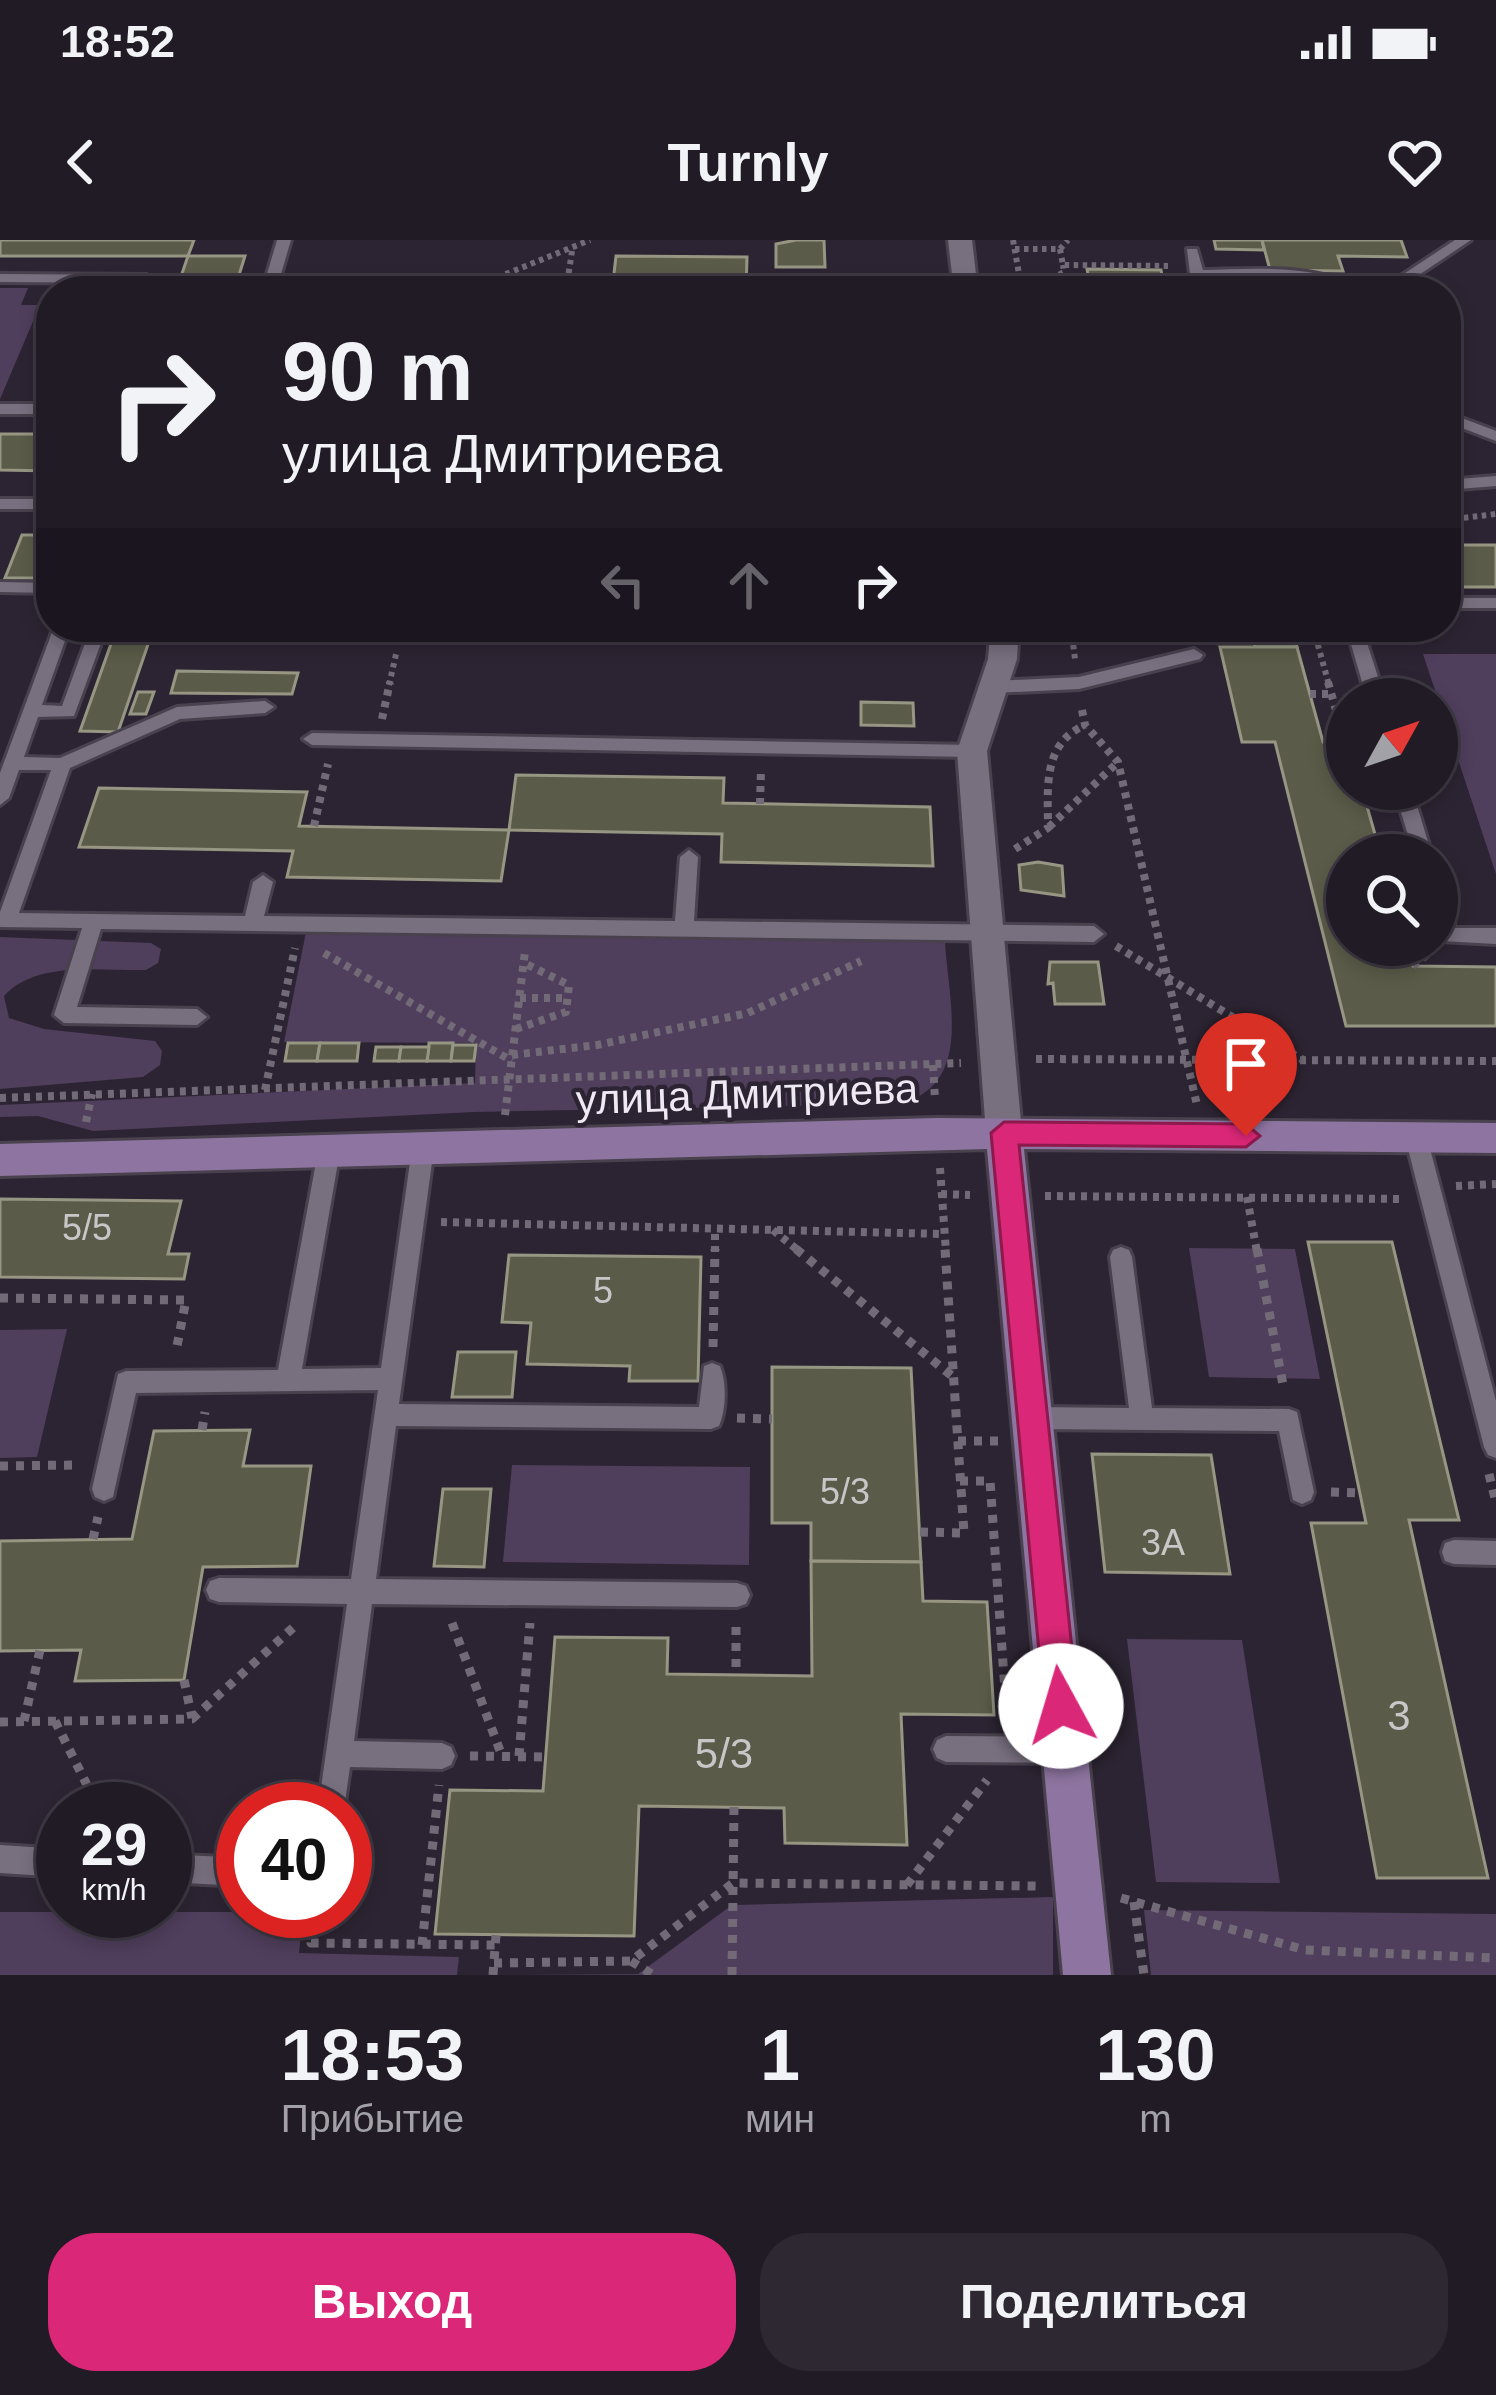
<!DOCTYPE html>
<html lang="ru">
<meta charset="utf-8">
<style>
:root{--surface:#211b26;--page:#2d2832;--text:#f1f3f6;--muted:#a2a1a7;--line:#3e3943;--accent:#db2777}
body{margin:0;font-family:Helvetica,sans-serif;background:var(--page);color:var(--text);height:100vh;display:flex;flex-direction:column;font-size:45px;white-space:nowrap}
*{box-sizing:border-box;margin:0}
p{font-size:39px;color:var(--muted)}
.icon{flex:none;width:66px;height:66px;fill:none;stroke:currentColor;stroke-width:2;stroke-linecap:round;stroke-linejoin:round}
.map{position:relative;height:1735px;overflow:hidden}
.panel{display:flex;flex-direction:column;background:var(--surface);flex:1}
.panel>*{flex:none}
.banner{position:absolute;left:36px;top:36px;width:1425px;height:366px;border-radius:48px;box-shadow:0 6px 18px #0003,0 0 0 3px var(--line);background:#211b26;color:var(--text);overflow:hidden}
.needle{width:78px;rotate:50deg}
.buttons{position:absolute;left:1326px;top:438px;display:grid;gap:24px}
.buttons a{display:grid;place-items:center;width:132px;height:132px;border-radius:50%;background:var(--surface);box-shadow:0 6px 18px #0003,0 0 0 3px var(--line);font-size:60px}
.speed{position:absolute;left:36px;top:1542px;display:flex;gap:24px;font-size:60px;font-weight:700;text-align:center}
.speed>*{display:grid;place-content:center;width:156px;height:156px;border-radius:50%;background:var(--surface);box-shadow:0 6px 18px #0003,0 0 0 3px var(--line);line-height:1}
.speed small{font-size:30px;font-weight:400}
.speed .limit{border:18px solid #d22;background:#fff;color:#111}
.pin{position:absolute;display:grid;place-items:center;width:102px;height:102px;color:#fff;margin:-123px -51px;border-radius:50% 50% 50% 0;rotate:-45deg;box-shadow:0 0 12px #0007}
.pin .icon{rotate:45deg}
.me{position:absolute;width:132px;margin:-66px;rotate:354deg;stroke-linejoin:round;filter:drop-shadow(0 0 9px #0008)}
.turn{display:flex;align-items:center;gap:42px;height:252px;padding:0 48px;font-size:54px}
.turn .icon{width:156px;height:156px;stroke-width:2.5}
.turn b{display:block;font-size:84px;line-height:102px}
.lanes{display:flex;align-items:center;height:114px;padding:0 48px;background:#0003;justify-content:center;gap:60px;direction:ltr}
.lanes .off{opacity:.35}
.eta{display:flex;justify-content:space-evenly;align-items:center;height:204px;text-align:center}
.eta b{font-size:72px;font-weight:700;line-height:84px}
.cta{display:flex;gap:24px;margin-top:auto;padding:24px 48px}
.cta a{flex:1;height:138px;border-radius:48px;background:var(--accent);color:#fff;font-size:48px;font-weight:700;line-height:138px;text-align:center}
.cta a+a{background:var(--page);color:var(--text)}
.status{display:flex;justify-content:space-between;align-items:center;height:84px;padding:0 60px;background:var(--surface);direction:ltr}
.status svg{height:33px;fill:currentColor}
header{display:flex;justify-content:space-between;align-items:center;height:156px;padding:0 48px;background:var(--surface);font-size:54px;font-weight:700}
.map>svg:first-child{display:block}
.green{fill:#4f3e5c}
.building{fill:#5b5b49;stroke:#969683;stroke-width:3}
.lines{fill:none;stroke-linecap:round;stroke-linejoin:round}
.lane-casing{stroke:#49424e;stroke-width:6}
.street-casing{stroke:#49424e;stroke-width:6}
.secondary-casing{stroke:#49424e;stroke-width:6}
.path-far2{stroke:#726b77;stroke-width:6;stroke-dasharray:4.5 4.5;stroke-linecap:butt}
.path-far1{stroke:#726b77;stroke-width:8;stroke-dasharray:6 6;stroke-linecap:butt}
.path{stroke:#726b77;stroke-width:9;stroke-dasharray:8 8;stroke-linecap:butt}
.lane{fill:#786f7f;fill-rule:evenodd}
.street{fill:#786f7f;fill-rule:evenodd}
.secondary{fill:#8e75a1;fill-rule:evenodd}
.route{fill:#db2777;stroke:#8e194d;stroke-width:3}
.labels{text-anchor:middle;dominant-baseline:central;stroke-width:9;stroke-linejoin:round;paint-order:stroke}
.number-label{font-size:36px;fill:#c9c6c8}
.street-label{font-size:42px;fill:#eee9f2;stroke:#2c2432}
.near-number-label{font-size:42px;fill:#c9c6c8}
</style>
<div class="status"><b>18:52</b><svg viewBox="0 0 49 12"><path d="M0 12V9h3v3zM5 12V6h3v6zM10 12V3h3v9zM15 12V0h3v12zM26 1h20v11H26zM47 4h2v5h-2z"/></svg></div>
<header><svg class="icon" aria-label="back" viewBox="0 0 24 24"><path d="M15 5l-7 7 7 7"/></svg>Turnly<svg class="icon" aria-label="heart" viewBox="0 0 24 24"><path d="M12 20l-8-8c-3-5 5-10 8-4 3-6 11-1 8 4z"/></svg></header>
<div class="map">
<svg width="1496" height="1735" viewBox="0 0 1496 1735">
<rect width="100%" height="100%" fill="#2c2432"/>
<g class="green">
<polygon points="0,48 28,48 21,65 40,65 0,159"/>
<polygon points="1423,414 1496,414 1496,634"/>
<path d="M306,692l639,9c3,61 29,143 -45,163l-426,8 -381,19 -55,-15 -38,1v-12l475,-22 1,-40 -192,-1z"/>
<path d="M0,697l151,6 10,6 -3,14 -12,7c-45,1 -110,-10 -142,26l5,22 35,11 111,12 7,10 -2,14 -17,12 -143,12z"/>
<polygon points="1189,1008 1295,1009 1320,1139 1209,1137"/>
<polygon points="67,1089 37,1217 0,1218 0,1090"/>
<polygon points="512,1225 750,1227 749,1325 503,1322"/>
<polygon points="1127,1399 1242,1400 1280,1643 1156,1642"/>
<polygon points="1053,1657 1053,1735 522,1735 638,1734 732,1665"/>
<polygon points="1144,1670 1496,1674 1496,1735 1151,1735"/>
<polygon points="0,1672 303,1672 299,1713 459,1717 457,1735 0,1735"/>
</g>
<g class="building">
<polygon points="0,0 194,0 188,16 0,16"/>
<polygon points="796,0 824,0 825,27 776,27 776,4"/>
<polygon points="1214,0 1262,0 1264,10 1216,9"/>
<polygon points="1262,0 1401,0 1407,17 1338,16 1343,31 1270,30"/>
<polygon points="188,16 245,16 234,51 176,51"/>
<polygon points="616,16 747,17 746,51 612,51"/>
<polygon points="1087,29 1161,30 1165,51 1091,51"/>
<polygon points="1205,37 1281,38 1285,51 1208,51"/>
<polygon points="818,42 877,42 878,51 818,51"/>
<polygon points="0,194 51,194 51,231 0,230"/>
<polygon points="22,295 51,295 42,338 5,338"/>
<rect x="1446" y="305" width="50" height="42"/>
<polygon points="117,387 154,387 118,492 80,491"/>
<polygon points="1251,392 1293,392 1297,407 1255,407"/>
<polygon points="1220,407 1297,407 1323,502 1347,502 1347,549 1362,549 1381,615 1347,615 1347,705 1407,705 1413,726 1496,727 1496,786 1346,786 1275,502 1242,502"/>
<polygon points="177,431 298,433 292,454 171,453"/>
<polygon points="138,452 154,452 146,474 130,474"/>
<polygon points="861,462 913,463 914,486 861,485"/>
<polygon points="516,535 724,538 723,563 930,567 933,626 721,622 722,594 509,590"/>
<polygon points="99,548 307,552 299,586 509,590 501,641 287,637 293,611 79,607"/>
<polygon points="1038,622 1062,626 1064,656 1021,650 1019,625"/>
<polygon points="1050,722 1098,722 1104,764 1055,764 1053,743 1048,744"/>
<polygon points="288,803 320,803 317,821 285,821"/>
<polygon points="320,803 359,803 357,821 317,821"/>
<polygon points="429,803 453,803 451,821 427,821"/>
<polygon points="453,805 476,805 474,821 451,821"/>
<polygon points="376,807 401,807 399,821 374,821"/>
<polygon points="401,807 429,807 427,821 399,821"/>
<polygon points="0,959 181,961 168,1014 189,1014 184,1039 0,1037"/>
<polygon points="1308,1002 1392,1002 1459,1280 1409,1280 1488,1638 1377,1638 1311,1283 1366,1283"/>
<polygon points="509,1015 701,1017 698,1141 629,1141 630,1126 527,1124 531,1083 502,1082"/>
<polygon points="458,1112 516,1112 512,1157 452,1157"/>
<polygon points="772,1127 911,1128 921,1322 811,1321 811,1283 772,1283"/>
<polygon points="250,1190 243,1226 311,1226 297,1326 203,1327 184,1440 75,1441 81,1410 0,1411 0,1301 132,1299 154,1191"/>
<polygon points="1092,1214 1211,1215 1230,1334 1105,1332"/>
<polygon points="443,1249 491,1249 484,1327 434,1326"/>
<polygon points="811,1321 921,1322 923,1361 987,1362 994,1475 901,1474 907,1605 785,1603 784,1568 639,1566 634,1696 435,1694 450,1550 543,1551 555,1397 668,1398 667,1434 812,1436"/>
</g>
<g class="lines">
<defs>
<g id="lane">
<polygon points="277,0 291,0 276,51 262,51"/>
<polygon points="1455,0 1471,0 1395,51 1378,51"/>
<path d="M1187,9h10l6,21c50,-1 117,-7 160,21h-20l-65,-12 -81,-1 -7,-4z"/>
<polygon points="0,34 147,35 154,39 147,43 0,42"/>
<rect x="0" y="164" width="51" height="10"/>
<polygon points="1446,172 1496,191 1496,201 1446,182"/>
<polygon points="1496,236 1496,246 1446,250 1446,240"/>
<rect x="0" y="259" width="51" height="10"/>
<polygon points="0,342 51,343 51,353 0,352"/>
<rect x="1446" y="358" width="50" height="10"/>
<polygon points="54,387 70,387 42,465 62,466 91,387 107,387 74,476 38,477 24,517 60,518 177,467 265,461 274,467 265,473 180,479 70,528 19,673 245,676 253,642 263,635 273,642 264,676 675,681 680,617 689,610 698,617 694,681 1094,686 1104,694 1094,702 101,689 77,767 197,769 207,777 197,785 64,783 54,775 82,688 0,687 0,672 51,530 19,530 9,558 0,565 0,533"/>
<polygon points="1346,387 1362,387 1385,459 1367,459"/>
<polygon points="1194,409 1203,415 1200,419 1079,449 994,453 985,447 994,441 1079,437"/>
<polygon points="312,493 972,505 981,511 972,517 312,505 303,499"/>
<polygon points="1394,549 1412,549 1432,615 1414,615"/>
<polygon points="1437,653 1447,660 1455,688 1496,688 1496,704 1441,701 1437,692"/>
<polygon points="1416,888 1424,891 1427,897 1496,1161 1496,1218 1488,1215 1484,1207 1405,897 1408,891"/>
<path d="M423,899l8,3 3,6 -35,256 300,3 5,-41 8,-3 8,3c7,16 6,45 -1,60l-8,3 -315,-3 -20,153 361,4 9,3 4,9 -4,9 -9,3 -365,-3 -18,137 88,2 9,4 4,9 -4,9 -9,4 -92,-2 -6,42h-26l29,-205 -128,-2 -9,-3 -4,-9 4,-9 9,-3 132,1 27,-189 -242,3 -23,104 -9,4 -9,-4 -3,-8 26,-115 8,-3 152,-1 40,-219 3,-6 8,-3 8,3 3,6 -38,218 79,-1 31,-220 3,-6z"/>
<polygon points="1121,1007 1129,1010 1132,1017 1152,1168 1289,1169 1297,1172 1314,1252 1311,1260 1302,1264 1293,1260 1279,1191 1032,1189 1024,1186 1020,1178 1024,1170 1032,1167 1129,1168 1110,1017 1113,1010"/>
<polygon points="1454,1300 1496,1301 1496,1325 1454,1324 1445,1321 1442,1312 1445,1303"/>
<polygon points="946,1496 1065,1497 1074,1501 1078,1510 1074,1519 1065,1523 946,1522 937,1518 933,1509 937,1500"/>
<polygon points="0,1605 63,1609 63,1637 0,1633"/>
<polygon points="165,1614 243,1618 243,1646 165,1642"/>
</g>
<g id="street">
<polygon points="948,0 972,0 978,51 954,51"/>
<polygon points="991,387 1019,387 1017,419 987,511 1022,893 1017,904 1004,908 991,904 986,893 957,511 988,419"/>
</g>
<polygon id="secondary" points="937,878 1496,883 1496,913 1024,909 1111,1735 1063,1735 987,909 0,936 0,904"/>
</defs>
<use href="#lane" class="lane-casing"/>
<use href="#street" class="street-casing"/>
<use href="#secondary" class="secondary-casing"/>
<g class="path-far2">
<polyline points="1013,0 1022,51"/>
<polyline points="1015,9 1060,9 1063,25 1168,26"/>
<polyline points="1060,9 1068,0"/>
<polyline points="464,51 590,0"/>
<polyline points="566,51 572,11"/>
<polyline points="1027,51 1064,32 1063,25"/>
<polyline points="1446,280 1496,274"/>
<polyline points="1071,387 1075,419"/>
<polyline points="1313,387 1329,445"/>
<polyline points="1215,403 1239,387"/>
<polyline points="389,445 397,410"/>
</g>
<g class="path-far1">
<polyline points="1328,442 1339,481 1347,481"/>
<polyline points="1310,454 1331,454"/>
<polyline points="1082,470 1085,485 1118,522 1197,865"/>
<polyline points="382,479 390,442"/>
<polyline points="760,564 761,530"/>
<polyline points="314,586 328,524"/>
<polyline points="1049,587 1118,522"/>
<path d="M1015,609l33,-21c0,-40 -6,-84 37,-103"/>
<polyline points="1116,706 1303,820"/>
<polyline points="324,713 512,821"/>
<polyline points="1413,726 1429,713"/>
<polyline points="520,758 568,758"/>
<polyline points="516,789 566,772 569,745 524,723"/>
<polyline points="512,815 597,805 748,773 861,721"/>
<polyline points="1036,819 1496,821"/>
<polyline points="933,825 935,859"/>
<polyline points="265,850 295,708"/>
<polyline points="0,858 961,823"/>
<polyline points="505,875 525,711"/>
<polyline points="86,882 92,854"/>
<polyline points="940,928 946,1012"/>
<polyline points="1456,946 1496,944"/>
<polyline points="941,954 970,955"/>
<polyline points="1045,956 1402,959"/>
<polyline points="1247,957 1257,1012"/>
<polyline points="441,982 944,994"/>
<polyline points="773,990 800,1012"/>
<polyline points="715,1012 715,988"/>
</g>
<g class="path">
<polyline points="796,1009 952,1136"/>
<polyline points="1257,1009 1284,1150"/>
<polyline points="0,1058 186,1060 176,1111"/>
<polyline points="713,1107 715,1009"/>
<polyline points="737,1178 772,1179"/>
<polyline points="202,1190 205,1172"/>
<polyline points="958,1201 998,1201"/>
<polyline points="0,1226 76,1225"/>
<polyline points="1489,1234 1496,1262"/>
<polyline points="960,1241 990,1241 1007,1479"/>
<polyline points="1331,1252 1360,1253"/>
<polyline points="920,1292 964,1293 945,1009"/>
<polyline points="93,1299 98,1277"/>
<polyline points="452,1383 502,1516"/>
<polyline points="736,1387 736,1435"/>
<polyline points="184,1440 192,1478"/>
<polyline points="24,1481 40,1410"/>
<polyline points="55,1481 99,1569"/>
<polyline points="0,1482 192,1479 296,1385"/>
<polyline points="470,1516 545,1517"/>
<polyline points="519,1516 530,1383"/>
<polyline points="907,1645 987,1540"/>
<polyline points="1121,1658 1305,1710 1496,1718"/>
<polyline points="1134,1662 1144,1735"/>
<polyline points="316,1671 311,1703 495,1705"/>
<polyline points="422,1705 439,1545"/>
<polyline points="631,1721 653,1735"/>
<polyline points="494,1723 631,1721 733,1643 1036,1646"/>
<polyline points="493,1735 496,1695"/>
<polyline points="732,1735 734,1567"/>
</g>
<use href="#lane" class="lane"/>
<use href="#street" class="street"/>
<use href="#secondary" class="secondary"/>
</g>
<polygon class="route" points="1004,882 1246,884 1260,896 1246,907 1019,905 1078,1466 1073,1478 1061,1483 1049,1478 1044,1466 991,893"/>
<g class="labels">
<g class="number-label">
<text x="87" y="987">5/5</text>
<text x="603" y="1050">5</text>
<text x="845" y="1251">5/3</text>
<text x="1163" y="1302">3А</text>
</g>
<g class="street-label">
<text transform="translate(747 854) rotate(-2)">улица Дмитриева</text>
</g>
<g class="near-number-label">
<text x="1399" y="1475">3</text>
<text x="724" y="1513">5/3</text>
</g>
</g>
</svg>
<div class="buttons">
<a><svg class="needle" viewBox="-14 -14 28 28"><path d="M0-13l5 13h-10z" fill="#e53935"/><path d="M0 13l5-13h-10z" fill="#a2a1a7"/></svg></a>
<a><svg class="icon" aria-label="search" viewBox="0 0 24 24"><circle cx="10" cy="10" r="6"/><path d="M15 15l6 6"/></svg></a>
</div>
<div class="speed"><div>29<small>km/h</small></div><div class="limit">40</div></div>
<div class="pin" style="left:1246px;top:896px;background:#d93025"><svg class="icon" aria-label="arrive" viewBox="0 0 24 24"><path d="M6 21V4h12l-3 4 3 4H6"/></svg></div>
<svg class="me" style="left:1061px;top:1466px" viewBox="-20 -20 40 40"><circle r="19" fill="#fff"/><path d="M0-13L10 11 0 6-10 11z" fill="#db2777"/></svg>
<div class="banner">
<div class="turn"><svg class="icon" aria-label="right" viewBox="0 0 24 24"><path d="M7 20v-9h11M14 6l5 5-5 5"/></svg><div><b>90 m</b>улица Дмитриева</div></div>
<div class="lanes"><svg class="icon off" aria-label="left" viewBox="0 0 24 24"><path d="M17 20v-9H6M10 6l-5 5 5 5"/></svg><svg class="icon off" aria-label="ahead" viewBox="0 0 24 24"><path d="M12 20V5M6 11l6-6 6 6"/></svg><svg class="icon" aria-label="right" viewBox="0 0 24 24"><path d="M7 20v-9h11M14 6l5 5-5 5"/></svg></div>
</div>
</div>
<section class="panel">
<div class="eta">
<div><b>18:53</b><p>Прибытие</p></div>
<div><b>1</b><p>мин</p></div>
<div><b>130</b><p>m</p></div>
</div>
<div class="cta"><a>Выход</a><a>Поделиться</a></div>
</section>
